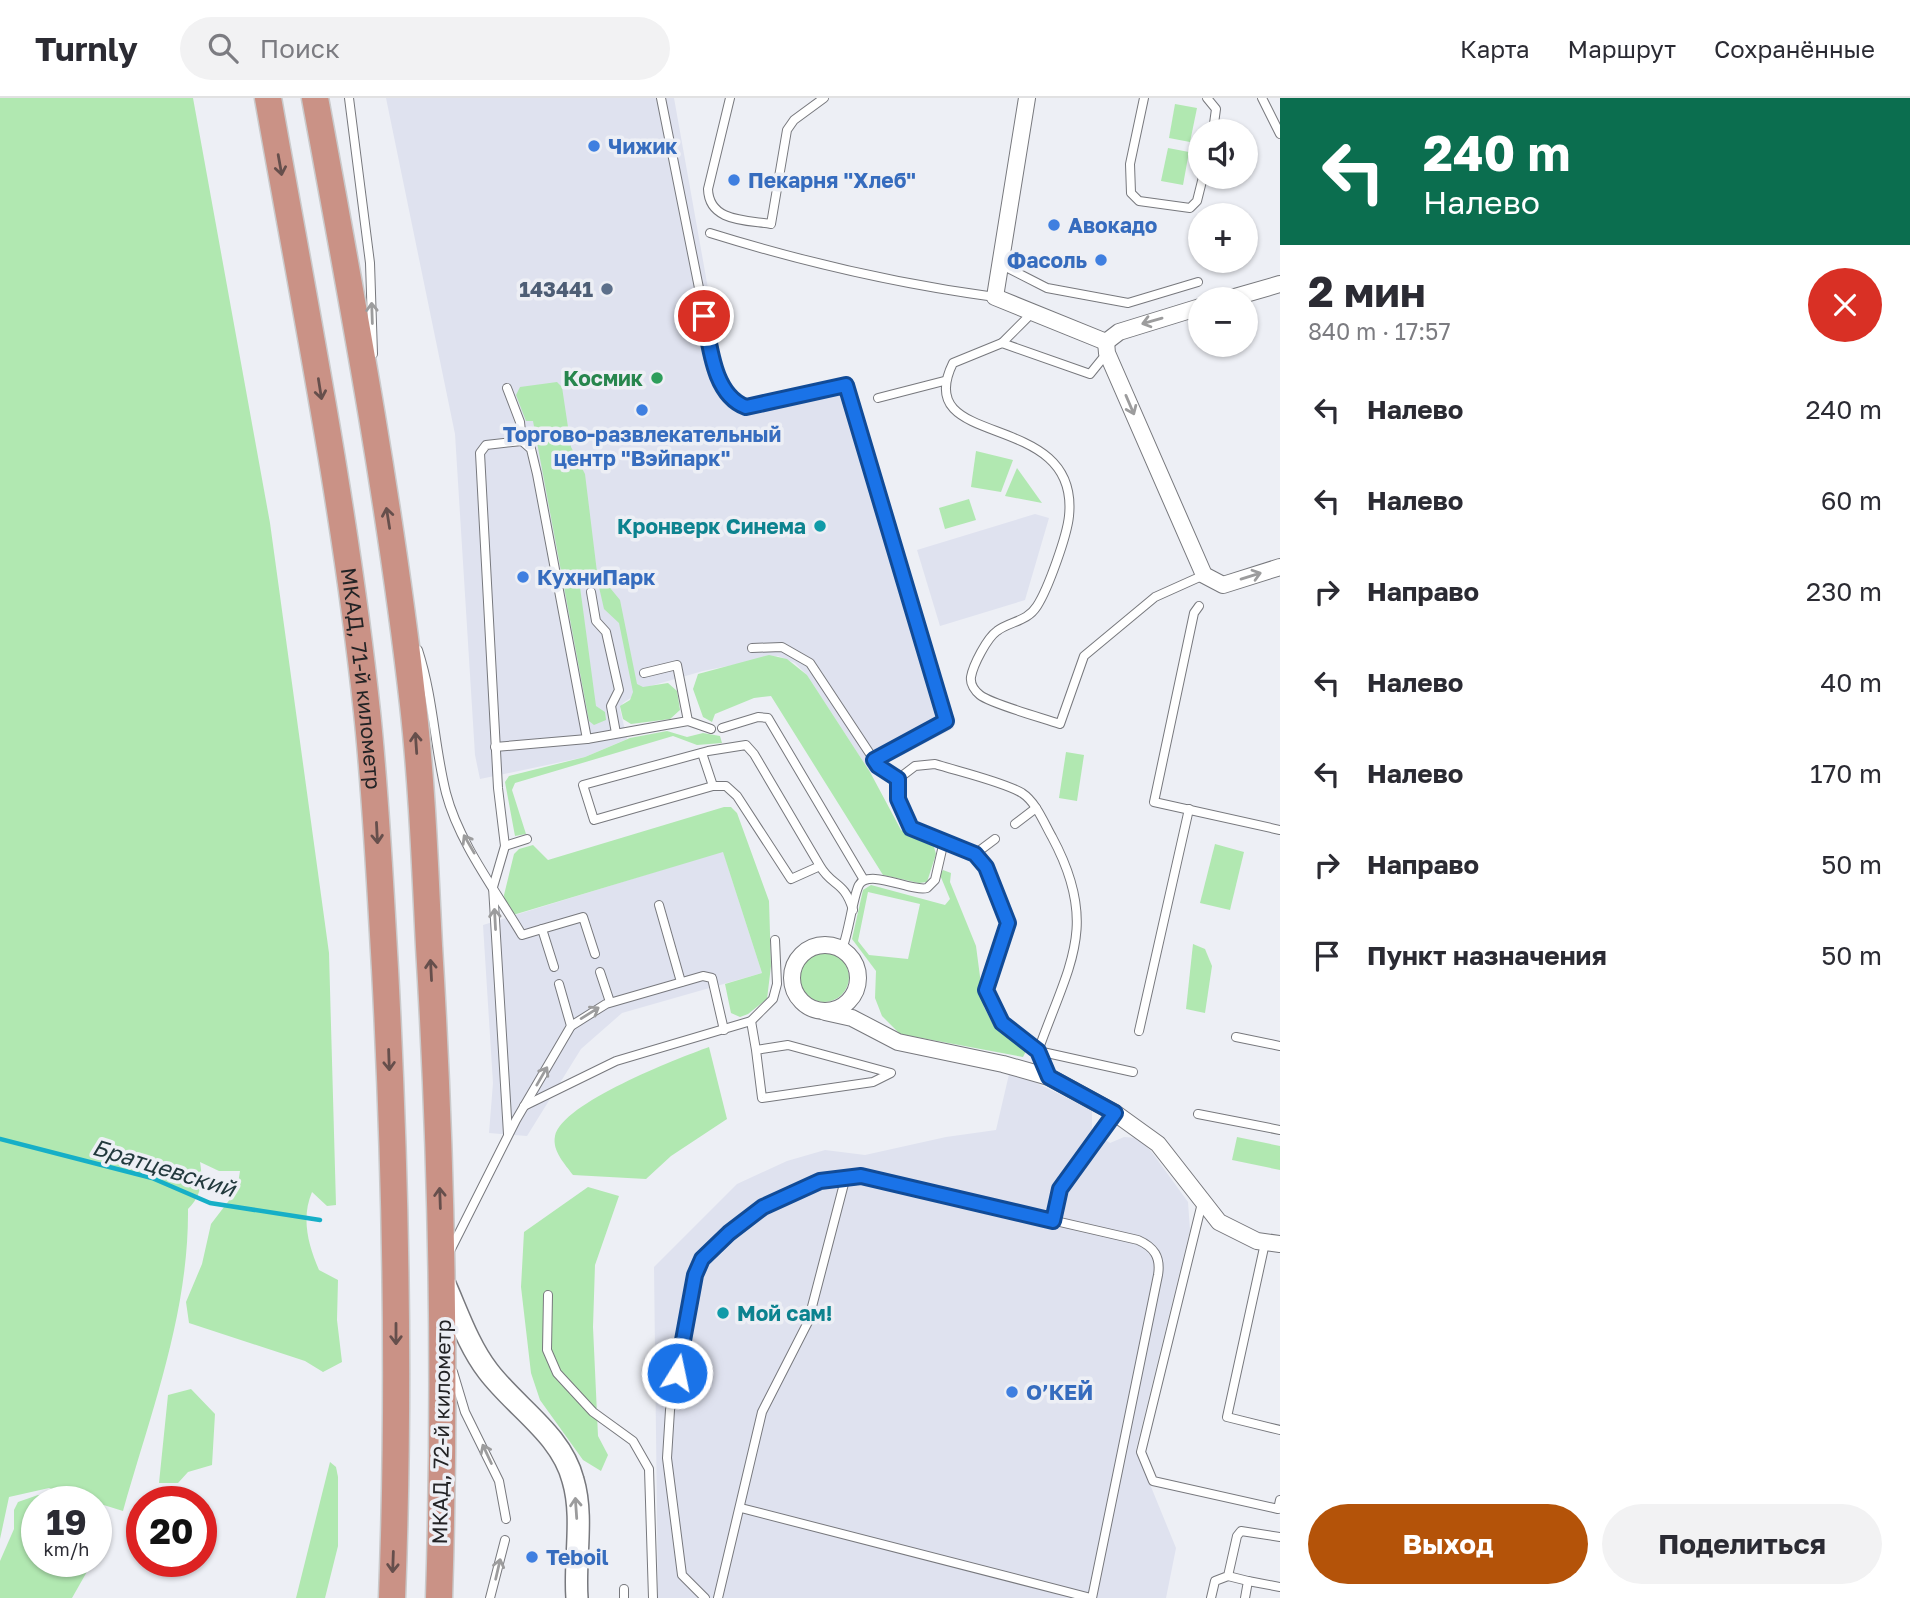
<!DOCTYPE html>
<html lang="ru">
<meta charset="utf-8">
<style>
:root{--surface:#fff;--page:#f2f2f3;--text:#2b2b33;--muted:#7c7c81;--line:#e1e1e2;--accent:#b45309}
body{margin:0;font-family:"Golos Text",sans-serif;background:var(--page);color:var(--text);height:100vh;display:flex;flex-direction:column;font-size:26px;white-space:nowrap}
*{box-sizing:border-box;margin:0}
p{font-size:23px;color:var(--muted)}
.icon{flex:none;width:38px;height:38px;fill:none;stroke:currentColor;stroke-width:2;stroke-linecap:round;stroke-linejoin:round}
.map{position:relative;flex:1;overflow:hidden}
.sheet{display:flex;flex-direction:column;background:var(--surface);width:630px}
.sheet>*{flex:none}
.top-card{background:#0b6e4f;color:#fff;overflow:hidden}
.buttons{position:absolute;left:1188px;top:21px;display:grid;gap:14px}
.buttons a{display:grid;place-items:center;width:70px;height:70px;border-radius:50%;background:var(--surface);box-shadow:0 2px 5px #0004;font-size:35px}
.speed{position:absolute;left:21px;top:1388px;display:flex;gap:14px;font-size:35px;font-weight:700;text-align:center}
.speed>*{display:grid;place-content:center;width:91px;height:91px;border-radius:50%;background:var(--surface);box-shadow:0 2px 5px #0004;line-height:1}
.speed small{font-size:18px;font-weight:400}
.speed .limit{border:10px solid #d22;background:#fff;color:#111}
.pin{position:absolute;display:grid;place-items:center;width:60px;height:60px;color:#fff;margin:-30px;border:4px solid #fff;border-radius:50%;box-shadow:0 2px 7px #0007}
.me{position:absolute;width:77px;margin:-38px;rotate:10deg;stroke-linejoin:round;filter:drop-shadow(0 0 5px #0008)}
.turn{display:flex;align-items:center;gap:24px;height:147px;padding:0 28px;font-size:32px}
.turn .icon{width:91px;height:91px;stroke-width:2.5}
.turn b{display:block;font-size:49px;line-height:60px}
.round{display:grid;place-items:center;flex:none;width:74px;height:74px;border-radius:37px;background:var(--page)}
.overview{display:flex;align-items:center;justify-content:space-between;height:119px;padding:0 28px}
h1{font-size:42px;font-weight:700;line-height:52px}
.primary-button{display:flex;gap:14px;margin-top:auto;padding:14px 28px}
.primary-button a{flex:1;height:80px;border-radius:42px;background:var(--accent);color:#fff;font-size:28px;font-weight:700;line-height:80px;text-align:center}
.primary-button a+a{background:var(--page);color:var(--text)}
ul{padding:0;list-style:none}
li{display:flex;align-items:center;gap:21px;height:91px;padding:0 28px}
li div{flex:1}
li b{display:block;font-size:26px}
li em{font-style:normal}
header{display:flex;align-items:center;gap:42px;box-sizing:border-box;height:98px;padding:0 35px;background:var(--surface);border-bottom:2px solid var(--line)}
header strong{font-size:33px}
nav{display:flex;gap:38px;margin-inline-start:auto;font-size:24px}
.search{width:490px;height:63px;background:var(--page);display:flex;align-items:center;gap:18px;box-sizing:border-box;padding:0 24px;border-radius:38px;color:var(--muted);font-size:26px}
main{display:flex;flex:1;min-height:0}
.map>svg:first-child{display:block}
.built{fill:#dfe2ef}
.green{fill:#b1e8b1;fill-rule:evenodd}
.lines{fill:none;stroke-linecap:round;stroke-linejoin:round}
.stream{stroke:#16afc7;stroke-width:4.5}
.service-casing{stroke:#77787d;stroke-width:10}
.minor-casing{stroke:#77787d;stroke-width:18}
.tertiary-casing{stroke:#77787d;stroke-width:24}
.trunk-casing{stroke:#cacacb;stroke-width:29}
.service{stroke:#fff;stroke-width:8}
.minor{stroke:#fff;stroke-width:16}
.tertiary{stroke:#fff;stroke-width:21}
.trunk{stroke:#ca9286;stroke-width:26}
.oneway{stroke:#664f4c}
.oneway2{stroke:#9c9c9d}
.route-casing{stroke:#114b97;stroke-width:18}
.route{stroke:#1a73e8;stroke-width:12}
.shop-dot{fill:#3f7fe0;stroke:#edeff5;stroke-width:2.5}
.service-dot{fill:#5c6f8a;stroke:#edeff5;stroke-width:2.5}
.leisure-dot{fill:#2e9e5b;stroke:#edeff5;stroke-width:2.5}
.culture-dot{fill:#0f9aa8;stroke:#edeff5;stroke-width:2.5}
.labels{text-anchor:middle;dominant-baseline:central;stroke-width:7;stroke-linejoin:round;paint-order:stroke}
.shop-label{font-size:21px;font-weight:bold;fill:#366cbe;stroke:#edeff5;text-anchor:start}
.service-label{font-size:21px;font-weight:bold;fill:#4e5e75;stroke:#edeff5;text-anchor:end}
.leisure-label{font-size:21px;font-weight:bold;fill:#27864d;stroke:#edeff5;text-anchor:end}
.culture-label{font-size:21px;font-weight:bold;fill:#0d838f;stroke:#edeff5;text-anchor:end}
.street-label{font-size:21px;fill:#232325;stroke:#edeff5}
.water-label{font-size:23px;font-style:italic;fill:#22393d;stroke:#edeff5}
</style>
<header>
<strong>Turnly</strong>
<div class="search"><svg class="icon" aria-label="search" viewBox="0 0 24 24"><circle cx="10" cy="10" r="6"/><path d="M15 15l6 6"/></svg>Поиск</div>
<nav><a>Карта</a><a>Маршрут</a><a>Сохранённые</a></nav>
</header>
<main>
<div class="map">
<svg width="1280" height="1500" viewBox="0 0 1280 1500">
<rect width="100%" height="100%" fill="#edeff5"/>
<g class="built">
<polygon points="386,0 674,0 722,269 741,303 849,279 954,630 870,674 807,577 795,565 778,558 703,573 647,589 623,605 620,611 627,641 585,659 480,681 475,657 455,336"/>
<polygon points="1035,416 1049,420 1025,502 940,528 917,452"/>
<polygon points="723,753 762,875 622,915 581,951 527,1038 489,1035 493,985 483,827"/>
<polygon points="1010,972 1092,1012 1092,1033 1110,1045 1124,1039 1137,1040 1151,1053 1188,1104 1190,1132 1136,1352 1176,1450 1166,1500 658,1500 654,1169 737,1086 787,1063 825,1052 865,1057 946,1039 996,1032"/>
</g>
<g class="green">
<path d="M0,0h193l77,425 59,430 7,252 -9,1 -15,-14c-11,26 -4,52 7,78l19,10 -1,40 5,42 -19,10 -18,-11 -116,-38 -3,-21 16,-38 9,-40 26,-34 3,-19h-21l-19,-9c3,18 2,33 -12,47 1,104 -37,203 -65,302l-74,-23 -40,9 -9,42z"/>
<polygon points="1175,6 1197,10 1190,44 1169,40"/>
<polygon points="1168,50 1189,54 1183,87 1161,83"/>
<polygon points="557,284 562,289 571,349 585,376 597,474 620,502 637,586 643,589 668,585 677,593 680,612 670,621 631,626 623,621 620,608 630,602 633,594 619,525 604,511 599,489 590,483 580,489 596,608 605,614 606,622 594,627 589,623 533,323 526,323 516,297 520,289"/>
<polygon points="976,353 1013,362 1001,394 971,389"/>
<polygon points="1017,370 1042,405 1005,398"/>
<polygon points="969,401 976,422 945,431 939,410"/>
<polygon points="769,557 787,561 807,577 870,674 901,732 934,749 936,756 927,784 919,785 883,777 771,598 754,600 715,616 712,624 703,619 693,591 698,576"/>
<polygon points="667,633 687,639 703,635 720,638 722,645 697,647 673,638 515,685 512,692 526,736 515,738 505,684 509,678 585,659 630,640"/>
<polygon points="1066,654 1084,657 1077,703 1059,700"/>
<polygon points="724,709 731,709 737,715 769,803 771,868 767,901 748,916 740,919 731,915 725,886 762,875 723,754 506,819 504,797 514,756 519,751 533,747 548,762"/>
<polygon points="1215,746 1244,754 1230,812 1200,805"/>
<path d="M943,772l8,3 -1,9 26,64 8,61 11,21 31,23 -3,6 -123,-23 -18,-18 -7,-18 1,-27 -24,-32 11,-49 8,-5 74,20 5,-6 -10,-24zM868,794l52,12 -12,55 -39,-4 -11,-14z"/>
<polygon points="1193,846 1205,851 1212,868 1205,915 1186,911"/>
<circle cx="824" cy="879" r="25"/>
<path d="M709,949l18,72 -56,37 -25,23 -73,-4c-8,-11 -21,-24 -18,-39 7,-33 121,-77 154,-89z"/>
<polygon points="1237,1039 1280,1048 1280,1072 1232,1062"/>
<polygon points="588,1089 619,1098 595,1167 593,1229 598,1338 608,1357 601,1373 583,1362 540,1302 531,1275 521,1189 524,1134"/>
<polygon points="191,1291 215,1316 212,1367 188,1374 178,1385 159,1385 168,1297"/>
<polygon points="330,1364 336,1369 338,1379 338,1448 325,1500 296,1500"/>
<polygon points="38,1397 75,1403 37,1404 37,1463 93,1463 72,1500 0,1500 0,1463 14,1431 14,1412 18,1404"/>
</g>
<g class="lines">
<polyline class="stream" points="0,1041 152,1080 210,1105 320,1122"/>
<defs>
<g id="service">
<polyline points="349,0 370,165 373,256"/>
<path d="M661,0l54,270c8,16 12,32 31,39l100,-22 100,336 -72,39"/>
<path d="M730,0l-22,91c1,33 38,31 63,35l16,-94 7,-10 30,-22"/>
<polyline points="1144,0 1130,66 1131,95 1139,103 1190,110 1197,103 1203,79"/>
<polyline points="1207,0 1216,11 1213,33"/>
<polyline points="1262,0 1280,36"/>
<path d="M710,135c93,29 188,51 285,64"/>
<polyline points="1000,166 1047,190 1128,205 1198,184"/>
<polyline points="1002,245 1033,214"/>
<path d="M1107,255l-17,21 -88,-31 -49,20c-44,89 127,44 116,153 -2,20 -21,73 -32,90 -10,16 -27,15 -40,25 -10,7 -24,34 -26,46 -1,7 4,14 9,18 11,9 63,23 80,29l24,-68 71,-59 49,-22"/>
<polyline points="507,290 520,324 522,343 486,347 480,355 498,690 505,748 493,789 508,1036"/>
<polyline points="878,300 944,283"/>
<polyline points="522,343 531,351 537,376 587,641"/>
<polyline points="591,494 596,523 606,534 619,592 611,608 616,635"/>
<polyline points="1199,508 1194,515 1154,704 1280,732"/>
<polyline points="752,550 782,549 810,565 878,668 898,681"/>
<path d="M418,552c16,50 16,95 28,143 13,50 50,98 76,142l20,-6 12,38"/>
<polyline points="644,575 677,567 688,623"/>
<polyline points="722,630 758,619 768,620 864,782"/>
<polyline points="495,649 587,641 688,623 711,631"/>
<polyline points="702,655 713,688"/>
<path d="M935,666c22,7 69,18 87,29 14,9 22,30 30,44 48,89 17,127 -14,214l-36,-28 -16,-33 22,-67 -22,-55 -11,-14 -64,-26 -13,-29v-20l17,-13z"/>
<polyline points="1015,726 1036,710"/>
<polyline points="505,748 527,741"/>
<polyline points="975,756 995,741"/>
<path d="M820,768l-29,13 -54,-83 -11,-10h-13l-119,34 -11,-35 125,-34 38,-6 8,9 66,112c12,21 24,14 33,44"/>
<polyline points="659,807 681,884"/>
<polyline points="542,831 583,819 595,856"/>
<path d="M842,851c7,-17 11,-53 17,-64 10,-17 52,7 68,3l8,-8 9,-39"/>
<polyline points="600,874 610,904"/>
<polyline points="751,923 756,952 788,947 891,975 873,984 762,1000 756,952"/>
<polyline points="571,928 606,906 703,878 712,880 724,932"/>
<polyline points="1139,933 1189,711"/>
<polyline points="1236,939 1280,948"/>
<polyline points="1049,979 1038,953 1133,974"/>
<polyline points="524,1008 616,963 751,923 773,901 777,886 775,842"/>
<polyline points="1198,1016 1280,1032"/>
<polyline points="1202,1105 1141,1354 1153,1383 1278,1411 1280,1402"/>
<polyline points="1053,1123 1060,1091 1115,1015"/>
<polyline points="1265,1145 1227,1319 1280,1332"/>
<polyline points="450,1153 516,1022 571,928 559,886"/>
<polyline points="548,1197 547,1252 557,1275 593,1314 633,1343 649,1371 653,1500"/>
<polyline points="453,1274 465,1314 499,1383 506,1421"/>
<polyline points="741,1410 1091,1500"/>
<polyline points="1228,1478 1248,1483 1245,1500"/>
<polyline points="1248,1483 1280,1489"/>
<polyline points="624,1491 624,1500"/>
<polyline points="490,1500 505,1442"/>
<path d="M705,1500l-23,-23 -15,-117 3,-48 25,-135c26,-54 95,-88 151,-99"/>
<path d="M718,1500l44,-186 46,-90 38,-146h15l277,64c16,7 23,17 20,35l-66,323"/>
<polyline points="1211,1500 1215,1483 1228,1478 1237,1438 1241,1433 1280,1439"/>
</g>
<g id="minor">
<polyline points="1027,0 995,199 1106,244"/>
<polyline points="1228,201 1280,186"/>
<polyline points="1106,244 1107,255 1204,477 1223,487 1280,469"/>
<polyline points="1106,244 1119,234 1200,209"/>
<circle cx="825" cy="880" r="33"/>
<polyline points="825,914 852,920 898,944 1003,966 1049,979 1115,1015 1158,1046 1219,1124 1257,1143 1280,1146"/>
</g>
<path id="tertiary" d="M443,1182c14,31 25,65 45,91 28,37 73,63 85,109 11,37 1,80 4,118"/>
<g id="trunk">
<path id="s1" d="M268,0c36,204 77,408 99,614 9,85 13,171 18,257 11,209 15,419 7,629"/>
<path d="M315,0c37,201 75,403 98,606 9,80 12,162 16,242 13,217 17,435 10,652"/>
</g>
</defs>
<use href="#service" class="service-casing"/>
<use href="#minor" class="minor-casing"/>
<use href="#tertiary" class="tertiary-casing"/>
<use href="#trunk" class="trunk-casing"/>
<use href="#service" class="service"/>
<use href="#minor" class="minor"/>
<use href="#tertiary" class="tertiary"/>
<use href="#trunk" class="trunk"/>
</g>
<defs><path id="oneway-shaft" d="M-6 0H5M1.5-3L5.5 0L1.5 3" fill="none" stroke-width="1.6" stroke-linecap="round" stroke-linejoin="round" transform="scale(1.75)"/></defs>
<g class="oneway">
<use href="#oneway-shaft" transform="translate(280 67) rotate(80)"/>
<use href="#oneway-shaft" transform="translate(320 291) rotate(81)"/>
<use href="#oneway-shaft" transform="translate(388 420) rotate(-99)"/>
<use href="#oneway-shaft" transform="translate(416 645) rotate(-94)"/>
<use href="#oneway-shaft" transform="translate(377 735) rotate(87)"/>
<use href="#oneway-shaft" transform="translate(431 872) rotate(-93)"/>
<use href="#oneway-shaft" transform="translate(389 962) rotate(88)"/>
<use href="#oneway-shaft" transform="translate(440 1100) rotate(-92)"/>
<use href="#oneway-shaft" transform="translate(396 1236) rotate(90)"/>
<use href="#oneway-shaft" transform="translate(393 1464) rotate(92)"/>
</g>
<g class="oneway2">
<use href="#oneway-shaft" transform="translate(372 215) rotate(-92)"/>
<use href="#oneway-shaft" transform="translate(1152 223) rotate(164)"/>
<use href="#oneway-shaft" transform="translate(1130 307) rotate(67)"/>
<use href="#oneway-shaft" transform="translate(1251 478) rotate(-17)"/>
<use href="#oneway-shaft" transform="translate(469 746) rotate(-120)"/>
<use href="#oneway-shaft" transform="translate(495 821) rotate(-93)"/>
<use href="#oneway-shaft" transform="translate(590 915) rotate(-32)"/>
<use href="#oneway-shaft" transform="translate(542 978) rotate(-60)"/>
<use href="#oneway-shaft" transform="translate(487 1356) rotate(-115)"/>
<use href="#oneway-shaft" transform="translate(576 1410) rotate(-94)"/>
<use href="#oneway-shaft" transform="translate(498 1471) rotate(-77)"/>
</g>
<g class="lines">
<defs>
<path id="route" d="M677,1275l18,-98 7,-16 27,-26 34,-26 57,-26 41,-5 192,45 7,-32 55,-76 -66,-36 -11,-26 -36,-28 -16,-33 22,-67 -22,-56 -11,-13 -64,-26 -13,-29v-20l-20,-13 -4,-6 72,-39 -100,-336 -100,22c-33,-12 -36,-62 -42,-91"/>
</defs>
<use href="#route" class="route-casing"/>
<use href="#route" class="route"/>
</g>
<g class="shop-dot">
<circle cx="594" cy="48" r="7"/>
<circle cx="734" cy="82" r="7"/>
<circle cx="1054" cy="127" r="7"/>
<circle cx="1101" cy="162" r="7"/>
<circle cx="642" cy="312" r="7"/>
<circle cx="523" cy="479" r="7"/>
<circle cx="1012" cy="1294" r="7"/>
<circle cx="532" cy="1459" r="7"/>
</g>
<circle class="service-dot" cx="607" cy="191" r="7"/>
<circle class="leisure-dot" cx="657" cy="280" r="7"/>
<g class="culture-dot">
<circle cx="820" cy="428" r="7"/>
<circle cx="723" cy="1215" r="7"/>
</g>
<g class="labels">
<g class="shop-label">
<text x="608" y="48">Чижик</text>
<text x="748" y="82">Пекарня "Хлеб"</text>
<text x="1068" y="127">Авокадо</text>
<text x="1087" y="162" text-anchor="end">Фасоль</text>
<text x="642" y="336" text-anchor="middle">Торгово-развлекательный<tspan x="642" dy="24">центр "Вэйпарк"</tspan></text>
<text x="537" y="479">КухниПарк</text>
<text x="1026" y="1294">О’КЕЙ</text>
<text x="546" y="1459">Teboil</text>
</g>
<g class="service-label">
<text x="593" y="191">143441</text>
</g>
<g class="leisure-label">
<text x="643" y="280">Космик</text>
</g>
<g class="culture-label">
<text x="806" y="428">Кронверк Синема</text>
<text x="737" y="1215" text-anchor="start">Мой сам!</text>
</g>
<g class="street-label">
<text stroke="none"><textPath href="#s1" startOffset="588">МКАД, 71-й километр</textPath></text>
<text transform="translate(441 1334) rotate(-89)">МКАД, 72-й километр</text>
</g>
<g class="water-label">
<text transform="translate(164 1069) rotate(17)">Братцевский</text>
</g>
</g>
</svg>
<div class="buttons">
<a><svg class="icon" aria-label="sound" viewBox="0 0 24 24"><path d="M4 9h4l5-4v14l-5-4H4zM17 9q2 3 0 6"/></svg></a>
<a>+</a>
<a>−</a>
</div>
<div class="speed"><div>19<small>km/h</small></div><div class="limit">20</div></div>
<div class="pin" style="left:704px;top:218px;background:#d93025"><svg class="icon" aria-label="arrive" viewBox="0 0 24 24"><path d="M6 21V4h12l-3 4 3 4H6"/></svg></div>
<svg class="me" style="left:677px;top:1275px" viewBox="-20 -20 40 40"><circle r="17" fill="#1a73e8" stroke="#fff" stroke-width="3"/><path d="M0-11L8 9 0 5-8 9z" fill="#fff"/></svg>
</div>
<section class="sheet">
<div class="top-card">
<div class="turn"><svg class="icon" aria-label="left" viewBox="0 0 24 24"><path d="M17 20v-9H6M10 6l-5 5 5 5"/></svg><div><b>240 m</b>Налево</div></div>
</div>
<div class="overview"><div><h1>2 мин</h1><p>840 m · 17:57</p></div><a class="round" style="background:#d93025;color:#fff"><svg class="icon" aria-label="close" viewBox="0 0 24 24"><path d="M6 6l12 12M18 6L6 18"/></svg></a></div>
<ul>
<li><svg class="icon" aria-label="left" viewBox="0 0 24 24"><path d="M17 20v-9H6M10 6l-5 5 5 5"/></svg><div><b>Налево</b></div><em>240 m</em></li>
<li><svg class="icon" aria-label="left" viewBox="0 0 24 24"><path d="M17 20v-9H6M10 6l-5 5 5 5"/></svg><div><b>Налево</b></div><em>60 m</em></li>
<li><svg class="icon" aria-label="right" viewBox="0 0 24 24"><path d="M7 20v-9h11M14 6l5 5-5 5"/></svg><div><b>Направо</b></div><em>230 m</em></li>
<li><svg class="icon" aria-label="left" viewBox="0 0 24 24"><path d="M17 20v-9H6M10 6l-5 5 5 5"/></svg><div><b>Налево</b></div><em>40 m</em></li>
<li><svg class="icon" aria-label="left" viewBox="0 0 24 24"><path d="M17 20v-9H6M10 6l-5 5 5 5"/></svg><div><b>Налево</b></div><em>170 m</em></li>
<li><svg class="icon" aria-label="right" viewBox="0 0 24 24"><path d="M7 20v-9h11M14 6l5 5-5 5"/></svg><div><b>Направо</b></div><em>50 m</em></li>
<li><svg class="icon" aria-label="arrive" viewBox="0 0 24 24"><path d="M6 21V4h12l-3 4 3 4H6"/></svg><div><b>Пункт назначения</b></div><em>50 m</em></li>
</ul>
<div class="primary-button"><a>Выход</a><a>Поделиться</a></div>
</section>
</main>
